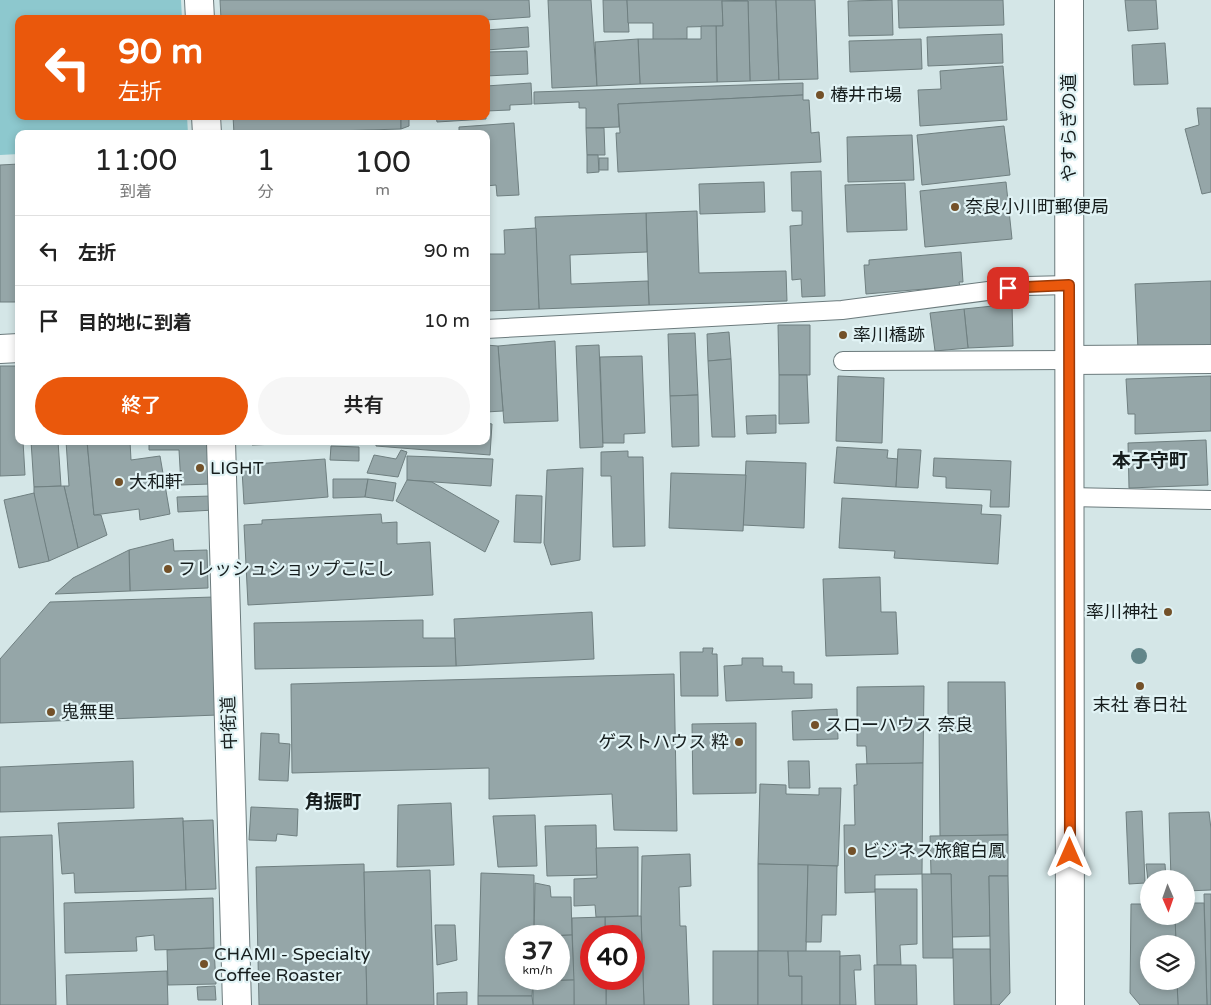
<!DOCTYPE html>
<html lang="ja">
<meta charset="utf-8">
<style>
:root{--surface:#fff;--page:#f6f6f6;--text:#222;--muted:#767676;--line:#e0e0e0;--accent:#ea580c}
body{margin:0;font-family:"Varela Round","Noto Sans JP",sans-serif;background:var(--page);color:var(--text);height:100vh;display:flex;flex-direction:column;font-size:19px;white-space:nowrap}
*{box-sizing:border-box;margin:0}
p{font-size:16px;color:var(--muted)}
.icon{flex:none;width:28px;height:28px;fill:none;stroke:currentColor;stroke-width:2;stroke-linecap:round;stroke-linejoin:round}
.map{position:relative;flex:1;overflow:hidden}
.side{position:absolute;left:15px;top:130px;width:475px;height:315px;display:flex;flex-direction:column;background:var(--surface);border-radius:10px;box-shadow:0 2px 8px #0003}
.side>*{flex:none}
.top-card{position:absolute;left:15px;top:15px;width:475px;height:105px;border-radius:10px;box-shadow:0 2px 8px #0003;background:#ea580c;color:#fff;overflow:hidden}
.needle{width:32px;rotate:178deg}
.controls{position:absolute;left:1140px;top:870px;display:grid;gap:10px}
.controls a{display:grid;place-items:center;width:55px;height:55px;border-radius:50%;background:var(--surface);box-shadow:0 2px 8px #0003;font-size:25px}
.speed{position:absolute;left:505px;top:925px;display:flex;gap:10px;font-size:25px;font-weight:700;text-align:center}
.speed>*{display:grid;place-content:center;width:65px;height:65px;border-radius:50%;background:var(--surface);box-shadow:0 2px 8px #0003;line-height:1}
.speed small{font-size:12px;font-weight:400}
.speed .limit{border:8px solid #d22;background:#fff;color:#111}
.pin{position:absolute;display:grid;place-items:center;width:42px;height:42px;color:#fff;margin:-21px;border-radius:10px;box-shadow:0 2px 8px #0006}
.me{position:absolute;width:55px;margin:-28px;rotate:0deg;stroke-linejoin:round;filter:drop-shadow(0 0 4px #0008)}
.turn{display:flex;align-items:center;gap:18px;height:105px;padding:0 20px;font-size:22px}
.turn .icon{width:65px;height:65px;stroke-width:2.5}
.turn b{display:block;font-size:35px;line-height:42px}
.eta{display:flex;justify-content:space-evenly;align-items:center;height:85px;text-align:center}
.eta b{font-size:30px;font-weight:600;line-height:35px}
.cta{display:flex;gap:10px;margin-top:auto;padding:10px 20px}
.cta a{flex:1;height:58px;border-radius:30px;background:var(--accent);color:#fff;font-size:20px;font-weight:600;line-height:58px;text-align:center}
.cta a+a{background:var(--page);color:var(--text)}
ul{padding:0;list-style:none}
li{display:flex;align-items:center;gap:15px;height:70px;padding:0 20px;border-top:1px solid var(--line)}
li div{flex:1}
li b{display:block;font-size:19px}
li em{font-style:normal}
.map>svg:first-child{display:block}
.green{fill:#8dc8ce}
.building{fill:#95a6a8;stroke:#6f7f80}
.lines{fill:none;stroke-linecap:round;stroke-linejoin:round}
.service-casing{stroke:#6c7b7d;stroke-width:20}
.minor-casing{stroke:#6c7b7d;stroke-width:30}
.tertiary-casing{stroke:#6c7b7d;stroke-width:30}
.service{stroke:#fff;stroke-width:18}
.minor{stroke:#fff;stroke-width:28}
.tertiary{stroke:#fff;stroke-width:28}
.tree{fill:#62868a}
.route-casing{stroke:#983908;stroke-width:12}
.route{stroke:#ea580c;stroke-width:9}
.poi-dot{fill:#735129;stroke:#e1f3f5;stroke-width:2}
.labels{text-anchor:middle;dominant-baseline:central;stroke-width:4.5;stroke-linejoin:round;paint-order:stroke}
.poi-label{font-size:18px;fill:#161d1d;stroke:#e1f3f5;text-anchor:start}
.street-label{font-size:18px;fill:#161d1d;stroke:#e1f3f5}
.neighbourhood-label{font-size:19px;font-weight:bold;fill:#161d1d;stroke:#e1f3f5}
</style>
<div class="map">
<svg width="1211" height="1005" viewBox="0 0 1211 1005">
<rect width="100%" height="100%" fill="#d4e6e7"/>
<polygon class="green" points="0,0 181,0 182,19 19,19 19,116 187,116 188,134 19,134 19,154 0,155"/>
<g class="building">
<polygon points="220,0 529,0 530,17 486,20 221,19"/>
<polygon points="548,0 591,0 597,86 552,88"/>
<polygon points="603,0 627,0 629,32 604,32"/>
<polygon points="627,0 722,0 723,26 687,27 687,39 653,40 653,23 628,23"/>
<polygon points="722,0 776,0 779,80 750,81 748,1"/>
<polygon points="776,0 815,0 818,79 779,80"/>
<polygon points="892,0 893,35 849,36 848,1"/>
<polygon points="898,0 1003,0 1004,25 899,28"/>
<polygon points="1125,0 1156,0 1158,29 1128,31"/>
<polygon points="722,1 748,1 750,81 717,82 716,26 723,26"/>
<polygon points="701,26 716,26 717,82 640,84 638,39 701,39"/>
<polygon points="528,27 529,47 486,50 486,30"/>
<polygon points="1002,34 1003,63 928,66 927,37"/>
<polygon points="638,39 640,84 597,86 595,42"/>
<polygon points="921,39 922,69 850,72 849,41"/>
<polygon points="1165,43 1168,84 1134,85 1132,45"/>
<polygon points="527,51 528,74 486,76 486,52"/>
<polygon points="1003,66 1007,120 920,126 918,90 941,89 940,71"/>
<polygon points="531,83 532,104 510,105 510,110 486,111 486,86"/>
<polygon points="803,83 803,95 618,104 619,127 586,128 586,108 579,108 579,102 534,104 534,92"/>
<polygon points="803,95 803,100 809,100 811,133 819,132 821,162 618,172 616,133 620,133 618,104"/>
<polygon points="1197,108 1211,108 1211,192 1202,194 1185,129 1199,125"/>
<polygon points="233,116 401,116 401,129 234,134"/>
<polygon points="401,116 409,116 409,126 401,129"/>
<polygon points="436,116 486,116 486,119 437,122"/>
<polygon points="514,123 519,195 497,196 496,185 486,186 486,134 459,134 459,127"/>
<polygon points="1004,126 1010,175 922,185 917,135"/>
<polygon points="586,128 604,128 605,155 587,155"/>
<polygon points="912,135 914,180 848,182 847,137"/>
<polygon points="587,155 598,155 599,172 587,173"/>
<rect x="599" y="158" width="9" height="12"/>
<polygon points="19,164 19,302 0,302 0,165"/>
<polygon points="821,171 825,296 802,297 801,279 792,280 790,226 802,225 802,211 792,211 791,172"/>
<polygon points="764,182 765,212 700,214 699,184"/>
<polygon points="1006,182 1012,239 925,247 920,191"/>
<polygon points="905,183 907,230 847,232 845,185"/>
<polygon points="697,211 699,273 786,271 787,301 649,305 646,213"/>
<polygon points="646,213 647,252 570,255 571,284 648,281 649,305 539,309 535,217"/>
<polygon points="536,228 539,309 486,311 486,254 505,254 504,230"/>
<polygon points="961,252 963,282 959,282 960,286 866,294 864,265 869,265 869,260"/>
<polygon points="1211,281 1211,347 1138,349 1135,284"/>
<polygon points="1012,304 1013,346 968,348 964,309"/>
<polygon points="964,309 968,348 935,351 930,313"/>
<polygon points="778,325 810,325 810,375 779,375"/>
<polygon points="729,332 731,359 708,361 707,334"/>
<polygon points="695,333 698,395 670,396 668,334"/>
<polygon points="555,341 558,421 504,423 498,346"/>
<polygon points="486,345 498,346 503,411 486,412"/>
<polygon points="599,345 603,447 580,448 576,346"/>
<polygon points="642,356 645,433 624,434 624,443 603,443 600,357"/>
<polygon points="731,359 735,437 712,437 708,361"/>
<polygon points="0,366 17,366 19,441 23,441 25,475 0,476"/>
<polygon points="779,375 807,375 809,423 779,424"/>
<polygon points="838,376 884,378 882,443 836,441"/>
<polygon points="1211,376 1211,431 1135,434 1135,414 1128,414 1126,379"/>
<polygon points="698,395 699,446 672,447 670,396"/>
<polygon points="776,415 776,433 747,434 746,416"/>
<polygon points="486,423 492,424 490,455 376,446 376,441 486,441"/>
<polygon points="1206,440 1208,485 1129,488 1128,443"/>
<polygon points="31,441 58,441 61,486 34,487"/>
<polygon points="66,441 87,441 94,515 101,515 107,535 78,548 64,486 69,486"/>
<polygon points="87,441 130,441 131,460 160,456 170,514 140,520 139,509 94,515"/>
<polygon points="149,441 209,441 210,484 181,485 179,450 149,450"/>
<polygon points="252,441 327,441 327,442 252,445"/>
<polygon points="331,446 359,447 359,461 330,460"/>
<polygon points="837,447 888,450 887,458 898,459 896,487 834,483"/>
<polygon points="898,449 921,450 918,488 896,487"/>
<polygon points="401,450 407,452 398,477 367,473 374,455 396,459"/>
<polygon points="628,451 628,457 643,457 645,546 613,547 611,476 601,476 601,452"/>
<polygon points="407,456 493,459 491,486 407,480"/>
<polygon points="934,458 1011,461 1009,507 990,507 991,490 946,488 946,477 933,476"/>
<polygon points="325,459 328,497 244,504 242,470 254,469 254,464"/>
<polygon points="746,461 806,463 804,528 743,525"/>
<polygon points="583,468 580,560 551,565 544,543 547,470"/>
<polygon points="671,473 746,475 743,531 669,528"/>
<polygon points="333,479 368,479 365,497 333,498"/>
<polygon points="368,479 396,483 393,501 365,497"/>
<polygon points="407,480 432,482 499,521 485,552 396,501"/>
<polygon points="64,486 78,548 49,561 34,499 34,487"/>
<polygon points="34,493 49,561 19,568 4,500"/>
<polygon points="516,495 542,496 541,543 514,542"/>
<polygon points="211,496 214,510 178,512 177,497"/>
<polygon points="842,498 982,505 981,514 1001,515 998,564 894,558 895,551 839,548"/>
<polygon points="381,514 382,523 397,522 397,544 430,542 433,595 248,605 244,525 262,524 262,520"/>
<polygon points="173,539 174,551 207,550 208,588 130,591 129,550"/>
<polygon points="129,550 130,591 55,594 73,578"/>
<polygon points="880,577 881,612 896,612 898,654 826,656 823,579"/>
<polygon points="214,597 218,715 0,723 0,659 50,602"/>
<polygon points="592,612 594,659 456,666 454,619"/>
<polygon points="423,620 423,638 455,638 456,666 255,669 254,623"/>
<polygon points="703,648 713,648 712,654 717,654 718,696 681,696 680,652 703,652"/>
<polygon points="742,658 763,658 763,666 782,666 782,672 794,672 794,684 812,684 812,698 726,701 724,666 742,665"/>
<polygon points="674,674 677,831 614,830 612,794 489,799 489,768 292,773 291,684"/>
<polygon points="948,682 1005,682 1008,835 940,836 939,723 948,723"/>
<polygon points="924,686 923,763 867,765 866,746 857,746 857,687"/>
<polygon points="837,709 838,739 793,740 792,711"/>
<polygon points="756,723 756,793 693,794 692,724"/>
<polygon points="261,733 279,734 279,743 290,744 288,781 259,780"/>
<polygon points="133,761 134,808 0,812 0,767"/>
<polygon points="788,761 809,761 810,788 789,788"/>
<polygon points="923,763 922,874 875,875 875,892 845,893 844,825 855,825 854,785 857,785 856,764"/>
<polygon points="760,784 786,785 786,794 819,795 819,788 841,788 838,866 758,864"/>
<polygon points="451,803 454,865 397,867 398,805"/>
<polygon points="251,807 298,809 297,836 277,834 276,841 249,840"/>
<polygon points="1142,811 1145,883 1129,884 1126,812"/>
<polygon points="1209,812 1211,829 1211,890 1186,891 1186,879 1171,879 1169,813"/>
<polygon points="535,815 537,866 498,867 493,816"/>
<polygon points="183,818 186,890 75,893 74,873 62,874 58,823"/>
<polygon points="213,820 216,889 186,890 183,821"/>
<polygon points="596,825 597,875 547,876 545,826"/>
<polygon points="52,835 56,1005 0,1005 0,837"/>
<polygon points="1008,835 1008,876 989,876 990,936 952,937 951,874 931,874 930,836"/>
<polygon points="638,847 638,916 596,917 595,905 574,906 574,879 597,878 596,848"/>
<polygon points="690,854 691,886 679,887 680,926 686,926 689,1005 644,1005 641,916 642,856"/>
<polygon points="364,864 367,1005 259,1005 256,867"/>
<polygon points="758,864 808,865 806,952 758,951"/>
<polygon points="1146,864 1165,864 1166,879 1149,879 1149,889"/>
<polygon points="808,865 837,866 836,915 822,915 821,942 806,942"/>
<polygon points="430,870 434,1005 367,1005 364,872"/>
<polygon points="481,873 534,875 534,936 516,936 516,979 533,979 532,996 478,996"/>
<polygon points="922,874 951,874 953,958 923,958"/>
<polygon points="989,876 1008,876 1010,993 999,1005 991,1005"/>
<polygon points="535,883 550,886 551,897 571,897 572,935 534,936"/>
<polygon points="875,889 917,889 917,944 900,945 901,965 877,965"/>
<polygon points="1204,894 1211,894 1211,1005 1207,1005"/>
<polygon points="213,898 214,948 155,950 154,935 136,937 137,951 65,953 64,903"/>
<polygon points="1186,903 1204,903 1207,1005 1178,1005 1177,981 1186,981 1186,944 1176,944 1175,916 1186,916"/>
<polygon points="1131,904 1149,904 1149,916 1175,916 1176,944 1149,944 1149,981 1177,981 1178,1005 1140,1005 1130,993"/>
<polygon points="641,916 644,1005 606,1005 606,979 634,979 634,936 605,936 605,917"/>
<polygon points="605,917 605,936 591,936 591,979 606,979 606,1005 574,1005 572,918"/>
<polygon points="435,925 455,925 457,960 437,965"/>
<polygon points="572,935 574,980 533,981 533,979 559,979 559,936 550,936"/>
<polygon points="214,948 216,984 168,985 167,950"/>
<polygon points="953,949 990,949 991,1005 954,1005"/>
<rect x="713" y="951" width="45" height="54"/>
<polygon points="758,951 788,951 789,976 802,976 802,1005 758,1005"/>
<polygon points="788,951 840,951 840,1005 802,1005 802,976 789,976"/>
<polygon points="860,955 861,970 854,970 856,1005 840,1005 840,956"/>
<polygon points="874,965 916,965 917,1005 875,1005"/>
<polygon points="167,971 168,1005 67,1005 66,975"/>
<polygon points="574,980 574,1005 533,1005 533,981"/>
<polygon points="215,986 216,1000 198,1000 197,987"/>
<polygon points="467,992 467,1005 437,1005 437,993"/>
<polygon points="478,996 532,996 533,1005 478,1005"/>
</g>
<g class="lines">
<defs>
<g id="service">
<polyline points="486,329 842,310 1026,286 1069,285"/>
<polyline points="843,361 1069,360"/>
<polyline points="1069,497 1211,500"/>
</g>
<g id="minor">
<polyline points="199,0 200,19"/>
<polyline points="206,116 207,134"/>
<polyline points="0,349 19,348"/>
<polyline points="1069,360 1211,359"/>
<polyline points="221,441 237,1005"/>
</g>
<polyline id="tertiary" points="1069,0 1070,1005"/>
</defs>
<use href="#service" class="service-casing"/>
<use href="#minor" class="minor-casing"/>
<use href="#tertiary" class="tertiary-casing"/>
<use href="#service" class="service"/>
<use href="#minor" class="minor"/>
<use href="#tertiary" class="tertiary"/>
</g>
<circle class="tree" cx="1139" cy="656" r="8"/>
<g class="lines">
<defs>
<polyline id="route" points="1008,288 1069,285 1070,853"/>
</defs>
<use href="#route" class="route-casing"/>
<use href="#route" class="route"/>
</g>
<g class="poi-dot">
<circle cx="820" cy="95" r="5"/>
<circle cx="955" cy="207" r="5"/>
<circle cx="843" cy="335" r="5"/>
<circle cx="200" cy="468" r="5"/>
<circle cx="119" cy="482" r="5"/>
<circle cx="168" cy="569" r="5"/>
<circle cx="1168" cy="612" r="5"/>
<circle cx="1140" cy="686" r="5"/>
<circle cx="51" cy="712" r="5"/>
<circle cx="815" cy="725" r="5"/>
<circle cx="739" cy="742" r="5"/>
<circle cx="852" cy="851" r="5"/>
<circle cx="204" cy="964" r="5"/>
</g>
<g class="labels">
<g class="poi-label">
<text x="830" y="95">椿井市場</text>
<text x="965" y="207">奈良小川町郵便局</text>
<text x="853" y="335">率川橋跡</text>
<text x="210" y="468">LIGHT</text>
<text x="129" y="482">大和軒</text>
<text x="178" y="569">フレッシュショップこにし</text>
<text x="1158" y="612" text-anchor="end">率川神社</text>
<text x="1140" y="705" text-anchor="middle">末社 春日社</text>
<text x="61" y="712">鬼無里</text>
<text x="825" y="725">スローハウス 奈良</text>
<text x="729" y="742" text-anchor="end">ゲストハウス 粋</text>
<text x="862" y="851">ビジネス旅館白鳳</text>
<text x="214" y="954">CHAMI - Specialty<tspan x="214" dy="21">Coffee Roaster</tspan></text>
</g>
<g class="street-label">
<text transform="translate(1069 128) rotate(-90)">やすらぎの道</text>
<text transform="translate(229 723) rotate(-92)">中街道</text>
</g>
<g class="neighbourhood-label">
<text x="1150" y="461">本子守町</text>
<text x="333" y="802">角振町</text>
</g>
</g>
</svg>
<div class="controls">
<a><svg class="needle" viewBox="-14 -14 28 28"><path d="M0-13l5 13h-10z" fill="#e53935"/><path d="M0 13l5-13h-10z" fill="#767676"/></svg></a>
<a><svg class="icon" aria-label="layers" viewBox="0 0 24 24"><path d="M12 4l9 5-9 5-9-5zM3 14l9 5 9-5"/></svg></a>
</div>
<div class="speed"><div>37<small>km/h</small></div><div class="limit">40</div></div>
<div class="pin" style="left:1008px;top:288px;background:#d93025"><svg class="icon" aria-label="arrive" viewBox="0 0 24 24"><path d="M6 21V4h12l-3 4 3 4H6"/></svg></div>
<svg class="me" style="left:1070px;top:853px" viewBox="-20 -20 40 40"><path d="M0-17L14 15 0 8-14 15z" fill="#ea580c" stroke="#fff" stroke-width="4"/></svg>
<div class="top-card">
<div class="turn"><svg class="icon" aria-label="left" viewBox="0 0 24 24"><path d="M17 20v-9H6M10 6l-5 5 5 5"/></svg><div><b>90 m</b>左折</div></div>
</div>
<section class="side">
<div class="eta">
<div><b>11:00</b><p>到着</p></div>
<div><b>1</b><p>分</p></div>
<div><b>100</b><p>m</p></div>
</div>
<ul>
<li><svg class="icon" aria-label="left" viewBox="0 0 24 24"><path d="M17 20v-9H6M10 6l-5 5 5 5"/></svg><div><b>左折</b></div><em>90 m</em></li>
<li><svg class="icon" aria-label="arrive" viewBox="0 0 24 24"><path d="M6 21V4h12l-3 4 3 4H6"/></svg><div><b>目的地に到着</b></div><em>10 m</em></li>
</ul>
<div class="cta"><a>終了</a><a>共有</a></div>
</section>
</div>
